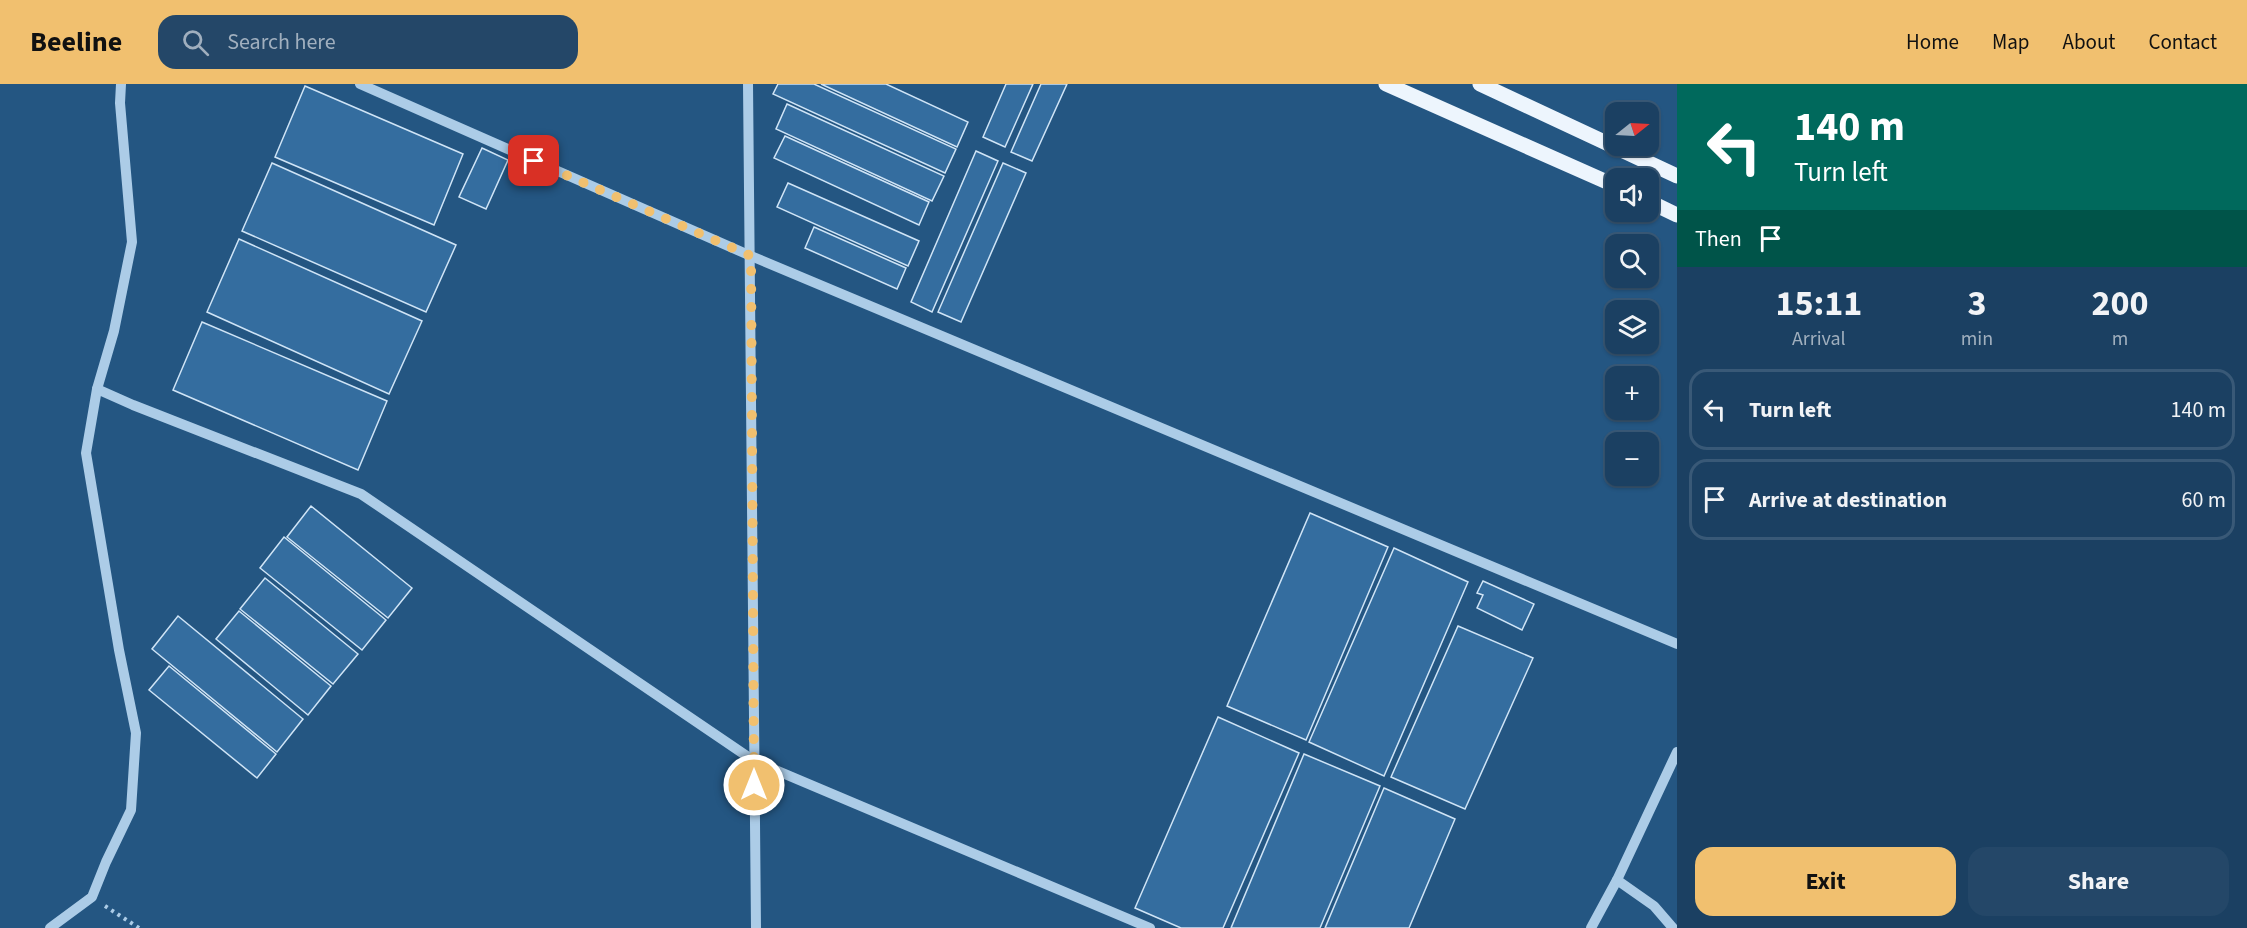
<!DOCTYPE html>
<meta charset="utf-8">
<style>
:root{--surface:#1b4062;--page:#244768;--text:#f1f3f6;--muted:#a0afbe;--line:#395977;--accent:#f1c06f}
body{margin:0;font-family:"Source Sans 3",sans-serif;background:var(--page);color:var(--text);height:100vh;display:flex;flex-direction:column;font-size:22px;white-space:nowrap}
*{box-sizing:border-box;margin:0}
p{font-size:20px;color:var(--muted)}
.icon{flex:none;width:33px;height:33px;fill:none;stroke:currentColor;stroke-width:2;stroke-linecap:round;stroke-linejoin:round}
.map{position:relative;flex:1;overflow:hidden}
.side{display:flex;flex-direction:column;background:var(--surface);width:570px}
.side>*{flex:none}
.banner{background:#00695c;color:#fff;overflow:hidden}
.needle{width:39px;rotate:72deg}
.fabs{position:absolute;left:1605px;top:18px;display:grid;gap:12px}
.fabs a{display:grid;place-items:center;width:54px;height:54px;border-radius:12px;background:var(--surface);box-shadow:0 2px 4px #0004,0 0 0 2px var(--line);font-size:30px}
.pin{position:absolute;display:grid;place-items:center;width:51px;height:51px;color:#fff;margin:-26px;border-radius:12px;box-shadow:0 3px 9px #0006}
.me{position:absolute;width:66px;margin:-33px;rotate:0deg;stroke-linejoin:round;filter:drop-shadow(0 0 4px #0008)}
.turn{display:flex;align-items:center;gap:21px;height:126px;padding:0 18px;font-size:27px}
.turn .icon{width:78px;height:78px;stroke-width:2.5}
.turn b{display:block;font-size:42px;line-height:51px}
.then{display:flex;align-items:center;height:57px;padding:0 18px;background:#0003;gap:12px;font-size:22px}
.eta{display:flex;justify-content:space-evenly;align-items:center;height:102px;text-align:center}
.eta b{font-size:36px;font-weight:700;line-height:42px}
.button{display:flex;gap:12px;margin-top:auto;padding:12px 18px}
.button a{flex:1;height:69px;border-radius:18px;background:var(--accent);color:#111;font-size:24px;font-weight:700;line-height:69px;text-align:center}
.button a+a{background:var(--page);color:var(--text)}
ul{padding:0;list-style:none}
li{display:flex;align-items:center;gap:18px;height:81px;margin:0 12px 9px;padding:0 6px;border:3px solid var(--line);border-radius:18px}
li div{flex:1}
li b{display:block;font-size:22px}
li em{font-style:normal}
header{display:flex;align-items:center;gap:36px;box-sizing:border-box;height:84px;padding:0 30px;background:var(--accent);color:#111}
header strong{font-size:28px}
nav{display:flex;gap:33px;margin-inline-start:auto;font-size:21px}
.search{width:420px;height:54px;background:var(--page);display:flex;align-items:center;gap:15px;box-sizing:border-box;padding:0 21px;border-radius:18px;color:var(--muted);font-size:22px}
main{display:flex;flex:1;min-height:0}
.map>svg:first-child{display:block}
.building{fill:#346d9f;stroke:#cfe4f6;stroke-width:1.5}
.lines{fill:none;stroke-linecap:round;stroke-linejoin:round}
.path{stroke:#accce7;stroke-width:4;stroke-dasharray:3 4.5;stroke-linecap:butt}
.minor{stroke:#accce7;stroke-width:10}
.major{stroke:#edf5fd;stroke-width:15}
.route{stroke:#f1c06f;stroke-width:10;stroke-dasharray:0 18}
</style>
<header>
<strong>Beeline</strong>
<div class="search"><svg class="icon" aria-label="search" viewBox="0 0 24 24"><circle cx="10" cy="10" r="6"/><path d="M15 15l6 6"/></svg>Search here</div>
<nav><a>Home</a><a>Map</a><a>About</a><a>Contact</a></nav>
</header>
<main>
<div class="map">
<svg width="1677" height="844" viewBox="0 0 1677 844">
<rect width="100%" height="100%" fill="#245682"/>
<g class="building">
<polygon points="778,0 814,0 956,65 945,89 773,10"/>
<polygon points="821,0 886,0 968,38 957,63"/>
<polygon points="1006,0 1033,0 1005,63 983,53"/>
<polygon points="1041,0 1067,0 1032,77 1011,68"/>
<polygon points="305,2 463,70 434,141 275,73"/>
<polygon points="787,20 944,92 932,117 776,45"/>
<polygon points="785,52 929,118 919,141 774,74"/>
<polygon points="482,64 508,76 486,125 459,113"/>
<polygon points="976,67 998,77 932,228 911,218"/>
<polygon points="272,79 456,161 426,228 242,147"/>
<polygon points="1003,79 1026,89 961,238 938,228"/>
<polygon points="788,99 919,157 908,182 777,123"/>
<polygon points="814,143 906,184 897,205 805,164"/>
<polygon points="239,155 422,237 389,310 207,228"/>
<polygon points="202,238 387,317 358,386 173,306"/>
<polygon points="311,422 412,504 388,534 287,453"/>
<polygon points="1310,429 1388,463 1306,656 1227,622"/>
<polygon points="284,453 386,536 362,566 260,484"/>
<polygon points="1394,464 1468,498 1384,692 1309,658"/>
<polygon points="265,494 358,570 333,600 240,525"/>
<polygon points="1483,497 1534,520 1522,546 1477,524 1483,511 1477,509"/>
<polygon points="239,527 331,602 308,631 216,555"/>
<polygon points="178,532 303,635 277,668 152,565"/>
<polygon points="1458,542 1533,574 1465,725 1391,693"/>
<polygon points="169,582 276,670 257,694 149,606"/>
<polygon points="1218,633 1299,669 1223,844 1181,844 1135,824"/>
<polygon points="1304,670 1380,702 1320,844 1231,844"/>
<polygon points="1384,704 1455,735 1409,844 1325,844"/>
</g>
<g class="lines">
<polyline class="path" points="105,822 139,844"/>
<g class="minor">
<polyline points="360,0 751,172 1677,560"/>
<polyline points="748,0 756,844"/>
<polyline points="97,305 133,321 361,410 754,677 1150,844"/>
<polyline points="1617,796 1654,822 1673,844"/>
<polyline points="50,844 92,813 106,778 131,726 136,649 119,566 86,369 97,305 114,247 132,158 120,19 121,0"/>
<polyline points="1591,844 1617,796 1677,668"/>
</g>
<g class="major">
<polyline points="1386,0 1616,102"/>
<polyline points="1480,0 1677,92"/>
<polyline points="1648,117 1677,131"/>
</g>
</g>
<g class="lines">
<polyline class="route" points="534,77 751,172 754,701"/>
</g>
</svg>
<div class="fabs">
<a><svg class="needle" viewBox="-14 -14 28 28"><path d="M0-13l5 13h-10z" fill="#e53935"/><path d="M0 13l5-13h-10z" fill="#a0afbe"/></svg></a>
<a><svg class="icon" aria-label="sound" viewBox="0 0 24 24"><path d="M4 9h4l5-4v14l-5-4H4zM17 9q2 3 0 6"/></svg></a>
<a><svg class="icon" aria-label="search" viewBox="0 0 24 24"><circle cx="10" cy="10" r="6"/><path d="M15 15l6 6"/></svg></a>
<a><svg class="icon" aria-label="layers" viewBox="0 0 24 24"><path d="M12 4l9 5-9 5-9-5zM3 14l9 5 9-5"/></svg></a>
<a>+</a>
<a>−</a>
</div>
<div class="pin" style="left:534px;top:77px;background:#d93025"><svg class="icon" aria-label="arrive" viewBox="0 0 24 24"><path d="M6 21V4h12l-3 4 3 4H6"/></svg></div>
<svg class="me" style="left:754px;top:701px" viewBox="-20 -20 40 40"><circle r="17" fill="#f1c06f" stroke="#fff" stroke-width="3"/><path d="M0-11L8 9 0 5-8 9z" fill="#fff"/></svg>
</div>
<section class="side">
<div class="banner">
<div class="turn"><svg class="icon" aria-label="left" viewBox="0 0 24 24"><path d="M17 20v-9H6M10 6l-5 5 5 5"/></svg><div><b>140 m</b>Turn left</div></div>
<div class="then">Then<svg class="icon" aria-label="arrive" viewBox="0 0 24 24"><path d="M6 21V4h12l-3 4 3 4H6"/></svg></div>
</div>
<div class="eta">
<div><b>15:11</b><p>Arrival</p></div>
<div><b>3</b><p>min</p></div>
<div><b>200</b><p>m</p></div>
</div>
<ul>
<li><svg class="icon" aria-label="left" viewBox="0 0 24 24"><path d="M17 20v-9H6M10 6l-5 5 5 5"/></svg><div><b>Turn left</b></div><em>140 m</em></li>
<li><svg class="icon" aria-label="arrive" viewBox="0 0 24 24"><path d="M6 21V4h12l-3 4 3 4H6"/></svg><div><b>Arrive at destination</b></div><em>60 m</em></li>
</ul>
<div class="button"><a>Exit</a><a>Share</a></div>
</section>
</main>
